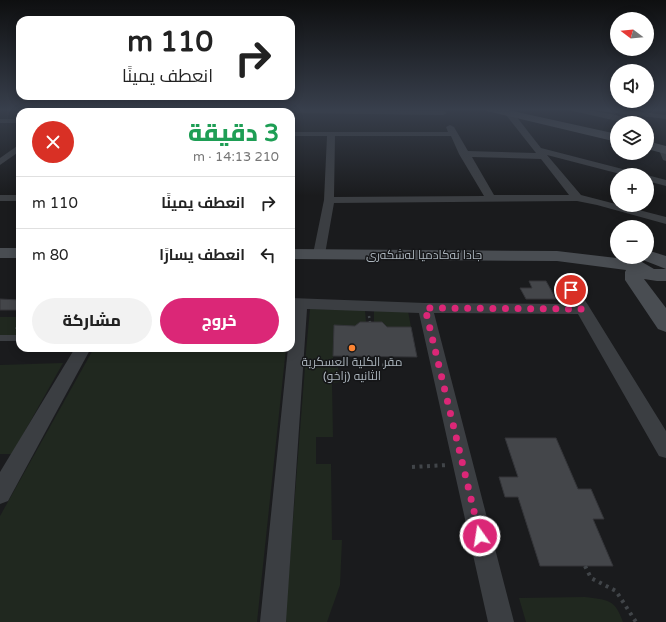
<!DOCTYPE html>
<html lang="ar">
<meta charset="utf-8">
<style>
:root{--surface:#fff;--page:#f2f2f2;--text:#222;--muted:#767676;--line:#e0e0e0;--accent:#db2777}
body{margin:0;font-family:"Varela Round",Cairo,sans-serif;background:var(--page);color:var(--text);direction:rtl;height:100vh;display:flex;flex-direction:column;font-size:15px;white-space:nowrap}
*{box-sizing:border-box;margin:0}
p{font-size:13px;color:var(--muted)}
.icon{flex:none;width:22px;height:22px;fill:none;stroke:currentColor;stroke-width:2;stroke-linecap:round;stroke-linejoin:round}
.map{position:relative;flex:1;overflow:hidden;direction:ltr}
.details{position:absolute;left:16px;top:108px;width:279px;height:244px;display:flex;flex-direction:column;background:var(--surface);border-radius:12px;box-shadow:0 2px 10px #0003;direction:rtl}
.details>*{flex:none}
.hud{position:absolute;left:16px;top:16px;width:279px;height:84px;border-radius:12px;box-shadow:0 2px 10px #0003;direction:rtl;background:#fff;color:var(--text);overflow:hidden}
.needle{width:26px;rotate:286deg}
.controls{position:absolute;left:610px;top:12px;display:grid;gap:8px}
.controls a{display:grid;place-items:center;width:44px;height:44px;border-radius:50%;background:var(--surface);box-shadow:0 2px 10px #0003;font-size:20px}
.pin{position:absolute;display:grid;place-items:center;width:34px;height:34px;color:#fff;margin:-17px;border:2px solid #fff;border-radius:50%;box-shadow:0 1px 4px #0007}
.me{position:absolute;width:44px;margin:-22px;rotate:347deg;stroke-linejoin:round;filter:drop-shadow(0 0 3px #0008)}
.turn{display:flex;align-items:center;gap:14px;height:84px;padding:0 16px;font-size:18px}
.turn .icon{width:52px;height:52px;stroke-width:2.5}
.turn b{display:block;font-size:28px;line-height:34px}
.round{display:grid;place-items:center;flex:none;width:42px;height:42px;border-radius:21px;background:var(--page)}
.overview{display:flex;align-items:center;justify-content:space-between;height:68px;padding:0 16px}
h1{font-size:24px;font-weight:800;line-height:30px;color:#1e9e55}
.button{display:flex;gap:8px;margin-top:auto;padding:8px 16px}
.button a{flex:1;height:46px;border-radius:24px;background:var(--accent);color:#fff;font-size:16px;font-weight:800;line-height:46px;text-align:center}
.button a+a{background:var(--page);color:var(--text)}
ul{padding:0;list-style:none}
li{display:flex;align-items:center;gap:12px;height:52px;padding:0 16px;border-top:1px solid var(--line)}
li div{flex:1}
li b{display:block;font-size:15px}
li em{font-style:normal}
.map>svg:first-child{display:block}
.green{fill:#20281f}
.building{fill:#44464a;stroke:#343539}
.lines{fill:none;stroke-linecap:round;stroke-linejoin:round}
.path-far2{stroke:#414549;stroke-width:2.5;stroke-dasharray:2 3;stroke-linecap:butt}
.path-far1{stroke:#414549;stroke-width:3;stroke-dasharray:2.5 3.5;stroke-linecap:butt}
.path{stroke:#414549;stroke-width:4;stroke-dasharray:3 4.5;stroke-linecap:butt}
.lane{fill:#3b3e42;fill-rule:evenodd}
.street{fill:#3b3e42;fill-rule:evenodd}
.secondary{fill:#494d52;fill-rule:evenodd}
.route{stroke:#db2777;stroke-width:7;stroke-dasharray:0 12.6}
.poi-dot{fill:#fc8433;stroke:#151618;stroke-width:1.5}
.labels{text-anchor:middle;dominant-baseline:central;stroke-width:3;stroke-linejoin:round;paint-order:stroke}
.street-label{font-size:12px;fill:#acb5bd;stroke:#151618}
.poi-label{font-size:12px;fill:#acb5bd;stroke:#151618}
</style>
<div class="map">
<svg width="666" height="622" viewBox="0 0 666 622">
<rect width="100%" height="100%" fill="#1a1b1d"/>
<g class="green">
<polygon points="310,309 365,310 366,322 360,322 355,326 334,325 333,362 305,362"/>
<polygon points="374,310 408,311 411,327 387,327 382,322 374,322"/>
<rect x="0" y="317" width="20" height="21"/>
<polygon points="94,348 286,348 257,622 0,622 0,516"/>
<polygon points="63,363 12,454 0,454 0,365"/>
<polygon points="305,367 338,367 340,382 332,383 333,437 316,437 316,464 331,464 332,540 342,540 340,585 327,622 285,622"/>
<path d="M585,597c23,3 30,2 38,25h-97l-7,-24z"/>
</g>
<g class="building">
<polygon points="529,281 546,281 556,299 526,299 520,288 532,288"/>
<polygon points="0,299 20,300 20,310 0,310"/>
<polygon points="360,322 382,322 387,327 411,327 417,357 333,356 334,325 355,326"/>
<polygon points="505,438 556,438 578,489 591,489 604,519 593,519 613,566 540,566 518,497 505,497 499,477 518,477"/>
</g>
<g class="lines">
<g class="path-far2">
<polyline points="369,316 370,322"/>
<polyline points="16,329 20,323"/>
</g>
<polyline class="path-far1" points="310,365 402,365"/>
<g class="path">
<polyline points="412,467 448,465"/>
<polyline points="585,566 591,578 616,591 636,622"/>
</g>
<rect class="lane" x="0" y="335" width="20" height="6"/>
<g class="street">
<polygon points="25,109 34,109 31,112 22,112"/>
<polygon points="87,109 96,109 93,112 84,112"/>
<polygon points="289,109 443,111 447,113 443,115 292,113 289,112"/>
<path d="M569,109c10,0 47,4 54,9 0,0 4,5 4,5h-8l-2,-2 -44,-10z"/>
<polygon points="595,109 617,109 666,115 666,119 599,111"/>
<path d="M506,111h6l29,37 97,25 2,2h-16l-77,-20 34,40 85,22v7l-69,-19 -20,-4 -243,2 -9,51 -1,3h-10l-1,-3 11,-54 3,-64h-36v-4h157l-2,-5 4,-2 4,2 14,24 68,2 -30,-38zM335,136h116l8,18 25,42 -150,1zM472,157l69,2 28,36h-75z"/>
<rect x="0" y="119" width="20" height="4"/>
<polygon points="20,144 20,151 0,165 0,158"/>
<polygon points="663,147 666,148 666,161 663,160 659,150"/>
<polygon points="647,175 666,180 666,186 647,181"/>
<rect x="0" y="195" width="20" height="6"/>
<polygon points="571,285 576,287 588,305 666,431 666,458 659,456 578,314 434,313 514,622 488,622 419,313 307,309 286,622 260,622 288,348 291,348 291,298 425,303 572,304 564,290 566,287"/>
<polygon points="75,348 91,348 8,501 0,504 0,472"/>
</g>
<g class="secondary">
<polygon points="486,109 504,109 617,134 617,142 487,111"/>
<polygon points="647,141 666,146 666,154 647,149"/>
<rect x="0" y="248" width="20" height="10"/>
<polygon points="291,249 557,251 625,259 626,257 647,257 647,250 666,256 666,269 643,260 642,262 654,269 666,269 666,281 657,281 644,279 666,308 666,332 658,329 625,280 625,272 626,270 557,261 291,259"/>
</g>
</g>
<linearGradient id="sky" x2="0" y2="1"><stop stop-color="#0e0f10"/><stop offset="0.56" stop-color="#383f4c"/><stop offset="1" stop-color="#383f4c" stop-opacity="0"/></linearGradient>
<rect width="666" height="196" fill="url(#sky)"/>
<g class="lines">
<polyline class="route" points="480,536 425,308 583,309 571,290"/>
</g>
<circle class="poi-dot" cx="352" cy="348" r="4"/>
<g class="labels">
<g class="street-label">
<text x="424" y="255">جادا ئه‌كادميا له‌شكه‌رى</text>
</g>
<g class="poi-label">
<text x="352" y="362">مقر الكلية العسكرية<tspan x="352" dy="14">الثانيه (زاخو)</tspan></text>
</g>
</g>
</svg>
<div class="controls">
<a><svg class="needle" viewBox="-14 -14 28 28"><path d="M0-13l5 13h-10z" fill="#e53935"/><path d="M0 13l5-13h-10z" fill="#767676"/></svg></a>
<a><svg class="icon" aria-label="sound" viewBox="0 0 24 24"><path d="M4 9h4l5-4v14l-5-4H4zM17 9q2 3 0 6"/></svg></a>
<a><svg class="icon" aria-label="layers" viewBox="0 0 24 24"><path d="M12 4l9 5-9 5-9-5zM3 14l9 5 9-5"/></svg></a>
<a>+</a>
<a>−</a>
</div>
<div class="pin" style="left:571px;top:290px;background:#d93025"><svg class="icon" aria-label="arrive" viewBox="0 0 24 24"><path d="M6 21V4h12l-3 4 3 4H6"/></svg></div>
<svg class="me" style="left:480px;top:536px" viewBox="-20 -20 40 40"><circle r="17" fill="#db2777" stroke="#fff" stroke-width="3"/><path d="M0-11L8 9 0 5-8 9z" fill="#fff"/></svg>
<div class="hud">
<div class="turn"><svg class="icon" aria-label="right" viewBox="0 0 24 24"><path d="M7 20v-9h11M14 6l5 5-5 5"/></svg><div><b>110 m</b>انعطف يمينًا</div></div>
</div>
<section class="details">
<div class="overview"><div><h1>3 دقيقة</h1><p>210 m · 14:13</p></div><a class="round" style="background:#d93025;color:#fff"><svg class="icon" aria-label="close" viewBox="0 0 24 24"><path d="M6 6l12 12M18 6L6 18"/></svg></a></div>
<ul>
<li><svg class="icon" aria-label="right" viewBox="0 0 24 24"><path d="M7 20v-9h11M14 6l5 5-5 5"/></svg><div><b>انعطف يمينًا</b></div><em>110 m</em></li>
<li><svg class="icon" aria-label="left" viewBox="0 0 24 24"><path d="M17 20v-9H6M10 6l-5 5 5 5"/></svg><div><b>انعطف يسارًا</b></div><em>80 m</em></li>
</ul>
<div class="button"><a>خروج</a><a>مشاركة</a></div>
</section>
</div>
